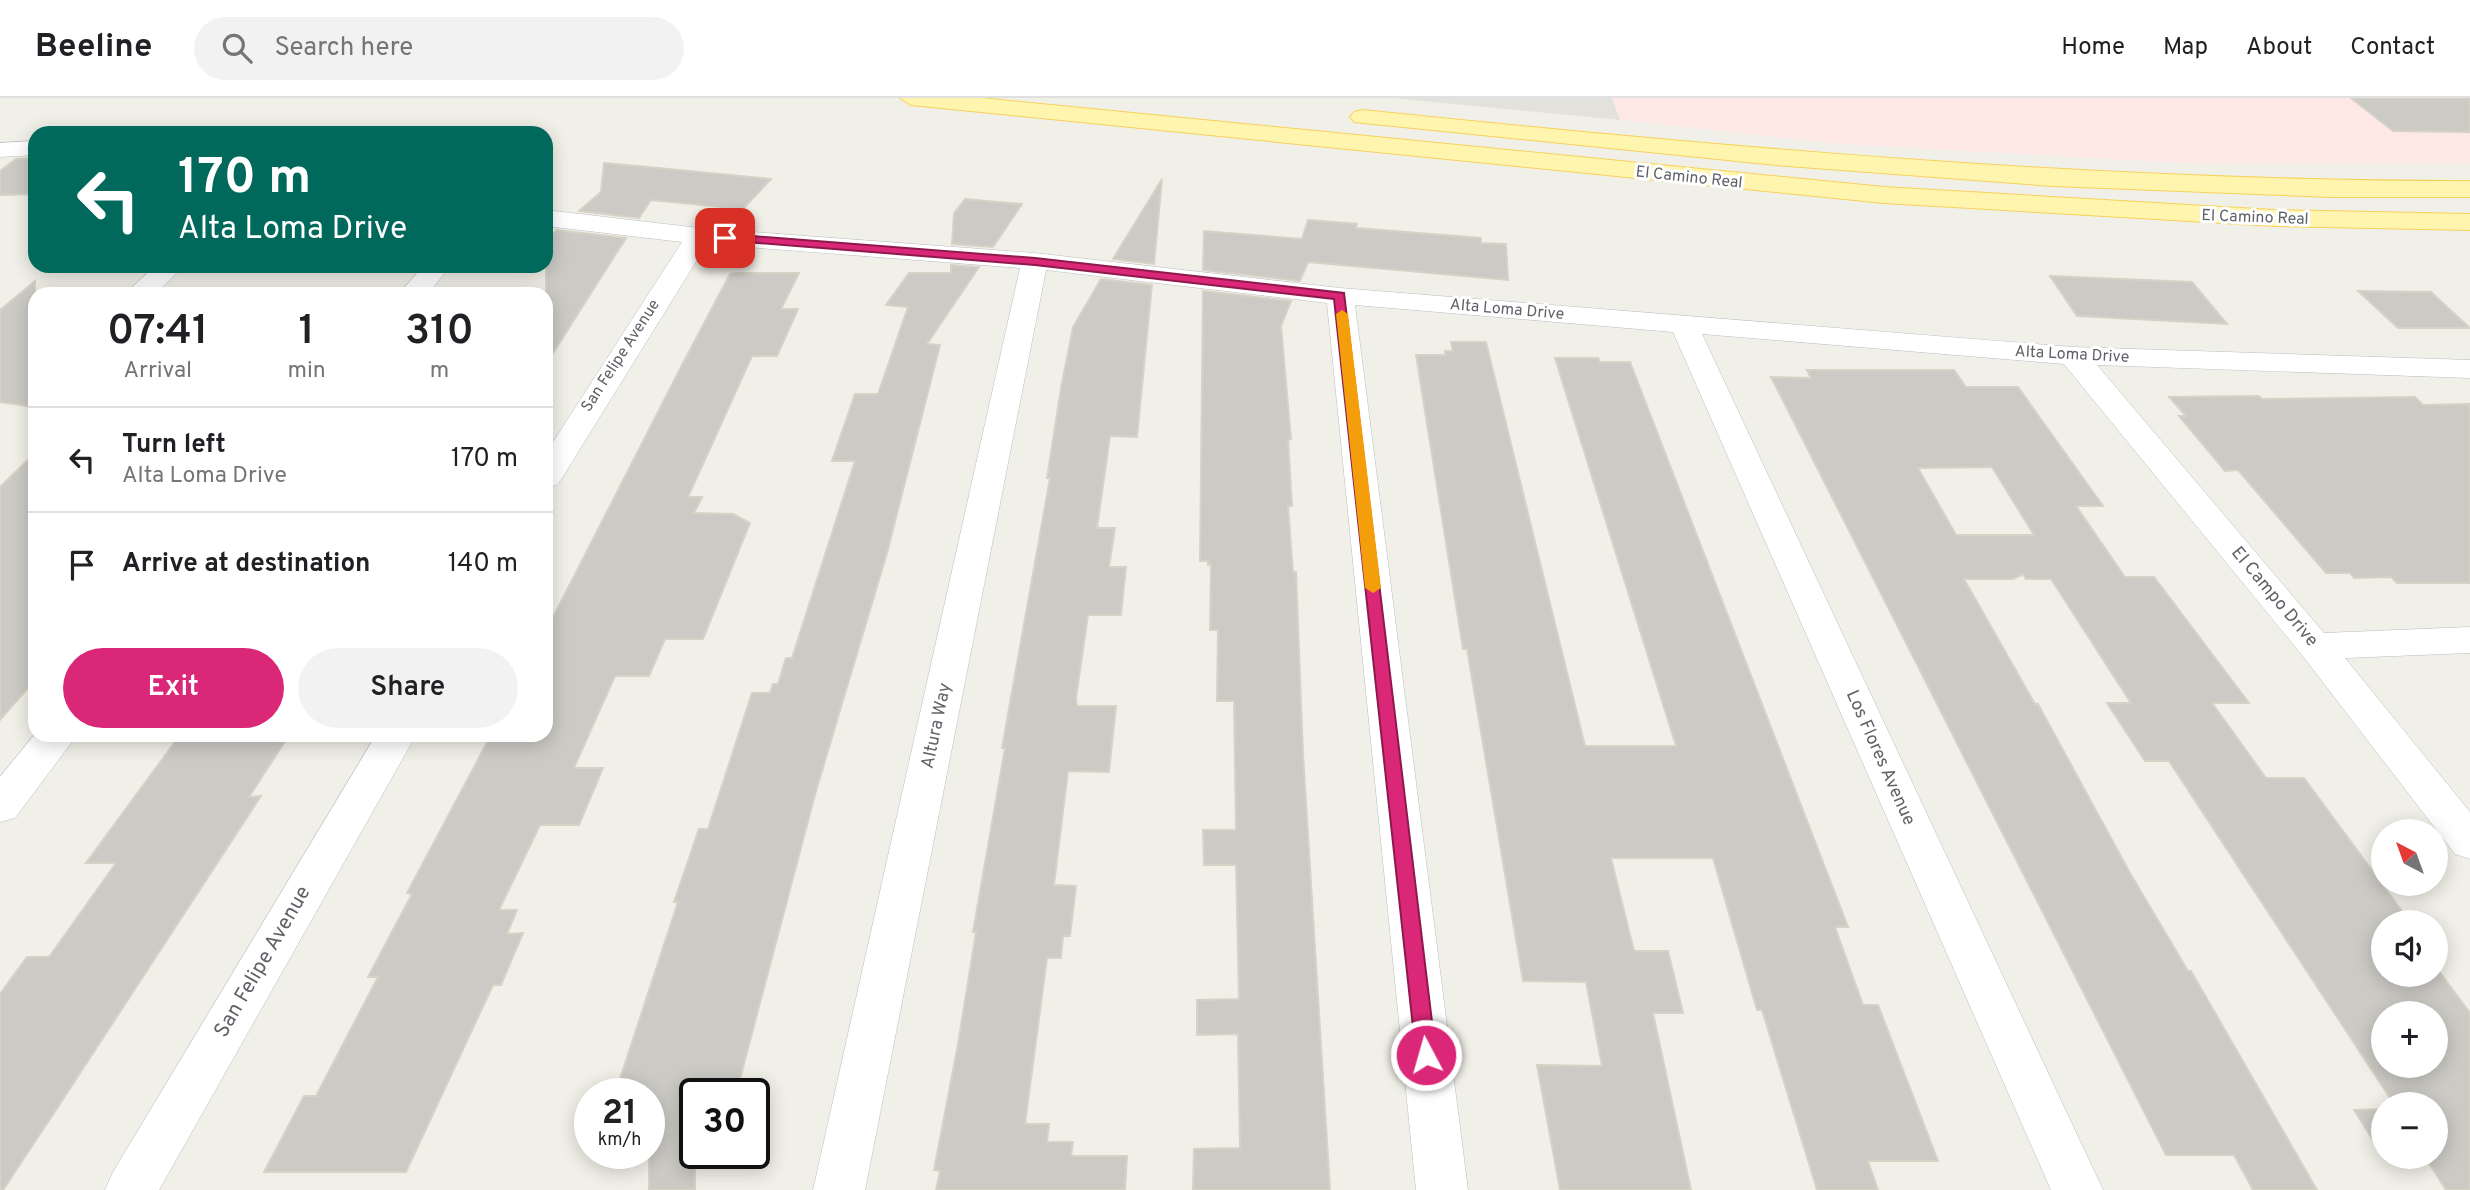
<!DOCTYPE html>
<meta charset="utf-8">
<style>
:root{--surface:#fff;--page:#f2f2f2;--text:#202124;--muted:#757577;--line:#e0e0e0;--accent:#db2777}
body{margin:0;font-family:Overpass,sans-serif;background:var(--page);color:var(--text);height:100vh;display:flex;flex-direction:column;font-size:26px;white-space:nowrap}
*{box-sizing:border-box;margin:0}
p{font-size:23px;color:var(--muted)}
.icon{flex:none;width:38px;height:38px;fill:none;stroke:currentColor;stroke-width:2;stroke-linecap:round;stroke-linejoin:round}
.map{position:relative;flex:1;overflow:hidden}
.drawer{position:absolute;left:28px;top:189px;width:525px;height:455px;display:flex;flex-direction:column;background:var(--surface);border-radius:21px;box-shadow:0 4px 18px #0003}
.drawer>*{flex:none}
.top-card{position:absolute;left:28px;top:28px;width:525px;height:147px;border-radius:21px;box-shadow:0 4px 18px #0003;background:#00695c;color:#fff;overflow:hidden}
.needle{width:46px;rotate:319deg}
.controls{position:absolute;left:2371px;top:721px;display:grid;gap:14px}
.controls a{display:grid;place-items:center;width:77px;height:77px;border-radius:50%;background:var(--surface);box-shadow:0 4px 18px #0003;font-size:35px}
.speed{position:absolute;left:574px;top:980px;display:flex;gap:14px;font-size:35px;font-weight:700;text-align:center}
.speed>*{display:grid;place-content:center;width:91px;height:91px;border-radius:50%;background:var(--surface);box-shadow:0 4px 18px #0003;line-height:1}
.speed small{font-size:18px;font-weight:400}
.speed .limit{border:4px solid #111;border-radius:10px;background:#fff;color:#111}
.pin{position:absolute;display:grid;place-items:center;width:60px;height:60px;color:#fff;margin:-30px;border-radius:14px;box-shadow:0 4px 10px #0006}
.me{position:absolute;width:77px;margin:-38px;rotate:354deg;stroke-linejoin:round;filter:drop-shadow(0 0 5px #0008)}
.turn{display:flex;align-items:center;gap:24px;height:147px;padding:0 35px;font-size:32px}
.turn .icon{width:91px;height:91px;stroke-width:2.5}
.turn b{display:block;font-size:49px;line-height:60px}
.eta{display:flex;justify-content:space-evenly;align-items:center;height:119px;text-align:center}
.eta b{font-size:42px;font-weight:600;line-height:49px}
.primary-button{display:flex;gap:14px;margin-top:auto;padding:14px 35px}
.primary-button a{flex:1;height:80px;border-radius:42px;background:var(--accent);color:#fff;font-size:28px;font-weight:600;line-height:80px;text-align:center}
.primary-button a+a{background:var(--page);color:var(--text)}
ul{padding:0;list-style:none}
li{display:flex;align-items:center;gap:21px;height:105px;padding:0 35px;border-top:2px solid var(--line)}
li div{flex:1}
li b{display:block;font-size:26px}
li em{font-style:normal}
header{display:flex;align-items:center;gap:42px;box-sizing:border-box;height:98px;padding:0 35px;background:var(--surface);border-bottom:2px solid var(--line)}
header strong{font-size:33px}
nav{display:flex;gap:38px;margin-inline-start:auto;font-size:24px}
.search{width:490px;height:63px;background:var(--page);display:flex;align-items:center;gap:18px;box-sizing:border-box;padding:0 24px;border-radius:38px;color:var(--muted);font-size:26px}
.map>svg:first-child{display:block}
.industrial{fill:#e3e1dc}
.medical{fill:#fde8e5}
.building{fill:#cccac5;stroke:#d6d2c5;stroke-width:2;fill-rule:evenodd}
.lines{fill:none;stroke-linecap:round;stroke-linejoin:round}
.minor-casing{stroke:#babdc1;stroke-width:1}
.primary-casing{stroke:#f7d15b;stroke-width:2}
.minor{fill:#fff;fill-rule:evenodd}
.primary{fill:#fff5af;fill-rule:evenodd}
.route{fill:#db2777;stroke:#8e194d;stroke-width:2}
.slow{fill:#f59e0b}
.labels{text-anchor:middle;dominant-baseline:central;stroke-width:6;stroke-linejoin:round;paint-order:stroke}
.far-street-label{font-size:16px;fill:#5f6368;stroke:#fff}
.street-label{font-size:18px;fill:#5f6368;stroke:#fff}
.near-street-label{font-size:21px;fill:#5f6368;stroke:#fff}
</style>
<header>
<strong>Beeline</strong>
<div class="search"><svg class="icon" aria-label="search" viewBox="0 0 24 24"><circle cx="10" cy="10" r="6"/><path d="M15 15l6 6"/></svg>Search here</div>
<nav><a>Home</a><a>Map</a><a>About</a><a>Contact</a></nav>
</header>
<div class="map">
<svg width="2470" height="1092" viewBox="0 0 2470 1092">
<rect width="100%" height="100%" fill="#f1f0e8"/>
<polygon class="industrial" points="1392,0 1612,0 1620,22"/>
<polygon class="medical" points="1612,0 2470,0 2470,66 2200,66 1839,46 1620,22"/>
<g class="building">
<polygon points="2351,0 2470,0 2470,34 2393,33"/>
<polygon points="35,60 35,96 0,97 0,73 16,61"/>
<polygon points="604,65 648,69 771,81 743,111 651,102 639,120 579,113 601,94"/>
<polygon points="1162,81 1154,166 1113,161"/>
<polygon points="965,101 1022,106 993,149 952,146 954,115"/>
<polygon points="1308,122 1357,126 1356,130 1481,140 1481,145 1506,146 1508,182 1308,164 1300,183 1203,172 1204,133 1302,141"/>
<polygon points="557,132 626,140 546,266 546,142"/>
<polygon points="951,167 979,169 927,246 940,247 887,455 816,693 736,996 695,996 695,1092 649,1092 649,996 615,996 678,804 674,804 699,731 708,731 752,595 770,595 773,586 778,586 786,560 792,560 855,363 832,363 855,296 878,296 908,209 886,207 909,175 951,175"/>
<polygon points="738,175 799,175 781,211 798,211 777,258 752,258 688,399 702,399 694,415 733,416 750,425 703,541 665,541 649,578 615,578 574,670 603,670 579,727 540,727 499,812 517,812 507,836 523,835 501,887 493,887 406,1074 264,1074 304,998 316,998 378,879 368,879 412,796 407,795 491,637 546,637 546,533 682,267 730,176"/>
<polygon points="2050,178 2192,184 2227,226 2077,218"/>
<polygon points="1101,181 1152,187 1137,339 1110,338 1097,430 1115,430 1109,469 1126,469 1121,517 1088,517 1076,600 1077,608 1116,608 1109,674 1068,673 1054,787 1076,788 1070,838 1063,838 1061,860 1047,860 1025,1026 1049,1026 1047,1044 1073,1044 1071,1058 1127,1058 1125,1092 936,1092 940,1073 934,1072 958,946 976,834 973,834 1005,650 1002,650 1050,380 1047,380 1061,290 1073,229"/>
<polygon points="35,183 35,309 0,304 0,212"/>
<polygon points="1203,193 1291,203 1281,228 1291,341 1288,341 1292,408 1288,408 1293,474 1296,474 1303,656 1330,1092 1193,1092 1194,1051 1240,1050 1238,936 1197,937 1197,902 1239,901 1236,767 1204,767 1203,732 1236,732 1234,603 1217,603 1218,532 1210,532 1211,466 1208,467 1208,463 1200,463"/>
<polygon points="2358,193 2431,194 2470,230 2398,230"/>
<polygon points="1451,244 1486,244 1585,648 1676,648 1555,260 1598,260 1600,264 1630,264 1848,829 1835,829 1863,907 1878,907 1938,1063 1868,1063 1878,1092 1817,1092 1762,912 1757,912 1713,760 1611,760 1634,853 1668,853 1683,915 1653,915 1691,1092 1560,1092 1537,967 1602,968 1586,884 1523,883 1467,551 1463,551 1416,257 1445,257 1445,253 1453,253"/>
<path d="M1807,272h147l12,17h52l85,119h-27l49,71h29l95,126h-37l54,75h38l106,144h-26v53h52v-8l34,46v177h-24l-21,-33h11v-53h-42l-225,-343h-24l-38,-58h24l-80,-124h-25l-3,-5 -10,5h-49l71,125h3l92,169 58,98h3l126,219h-64l-19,-35h-68l-395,-778 40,1zM1992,369l42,68h-78l-38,-67zM2384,915h52v53h-52z"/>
<polygon points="2259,298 2262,301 2415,299 2423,307 2470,306 2470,485 2397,485 2391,479 2354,480 2350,475 2326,475 2238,372 2225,373 2179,318 2186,318 2169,299"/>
<polygon points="35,355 35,582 0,622 0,389"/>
<polygon points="180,637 289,637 249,699 261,698 54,1015 3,1092 0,1092 0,896 27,859 49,859 116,765 86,765"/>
<polygon points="2384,1011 2384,1050 2378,1050 2354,1012"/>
</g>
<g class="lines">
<defs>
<g id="minor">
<polygon points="35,43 35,57 0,59 0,45"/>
<polygon points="546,112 699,130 1035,155 1340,190 2073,249 2470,262 2470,280 2097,267 2324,535 2470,529 2470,555 2345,560 2470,714 2470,761 2455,756 2302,557 2064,266 1702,236 2103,1092 2051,1092 1673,234 1355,207 1468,1092 1416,1092 1327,205 1046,172 865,1092 813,1092 1020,170 707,146 562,380 557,387 546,390 546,355 682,144 546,128"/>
<polygon points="155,168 184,168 155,196 125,196"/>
<polygon points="423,168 450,168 428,196 399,196"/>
<polygon points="35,636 77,637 15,720 0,724 0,679"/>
<polygon points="376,637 416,637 159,1092 105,1092 113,1074"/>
</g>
<g id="primary">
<polygon points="900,0 981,0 1884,89 2274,112 2470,116 2470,132 2274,128 1884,105 911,7"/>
<path d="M1362,12c369,38 737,71 1108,71v16h-139l-278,-11 -277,-21 -422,-43 -4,-5 4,-5z"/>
</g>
</defs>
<use href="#minor" class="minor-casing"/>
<use href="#primary" class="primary-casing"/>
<use href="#minor" class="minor"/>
<use href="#primary" class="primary"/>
</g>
<polygon class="route" points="725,136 1035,160 1344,195 1436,957 1433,963 1426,966 1419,963 1416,957 1334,201 1035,167 721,142 719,140"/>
<polygon class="slow" points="1342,212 1348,216 1381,490 1373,495 1365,490 1336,216"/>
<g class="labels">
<g class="far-street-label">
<text transform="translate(1689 80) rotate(6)">El Camino Real</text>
<text transform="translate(2255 120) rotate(2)">El Camino Real</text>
<text transform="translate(1507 212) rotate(5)">Alta Loma Drive</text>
<text transform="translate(2072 257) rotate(3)">Alta Loma Drive</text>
<text transform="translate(621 258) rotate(-57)">San Felipe Avenue</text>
</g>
<g class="street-label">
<text transform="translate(2274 499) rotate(50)">El Campo Drive</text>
<text transform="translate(937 628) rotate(-78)">Altura Way</text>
<text transform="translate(1880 660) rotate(66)">Los Flores Avenue</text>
</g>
<g class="near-street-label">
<text transform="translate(263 864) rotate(-60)">San Felipe Avenue</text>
</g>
</g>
</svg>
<div class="controls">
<a><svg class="needle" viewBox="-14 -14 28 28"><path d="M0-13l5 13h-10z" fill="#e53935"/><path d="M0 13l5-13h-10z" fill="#757577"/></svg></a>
<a><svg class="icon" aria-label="sound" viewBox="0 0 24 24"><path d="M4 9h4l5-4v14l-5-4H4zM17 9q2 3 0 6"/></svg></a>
<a>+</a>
<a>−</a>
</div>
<div class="speed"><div>21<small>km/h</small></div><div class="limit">30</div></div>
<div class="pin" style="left:725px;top:140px;background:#d93025"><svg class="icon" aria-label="arrive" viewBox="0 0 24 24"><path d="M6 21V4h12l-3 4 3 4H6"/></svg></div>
<svg class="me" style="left:1426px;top:957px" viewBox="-20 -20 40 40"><circle r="17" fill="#db2777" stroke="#fff" stroke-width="3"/><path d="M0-11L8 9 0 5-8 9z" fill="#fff"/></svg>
<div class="top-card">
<div class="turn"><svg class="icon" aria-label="left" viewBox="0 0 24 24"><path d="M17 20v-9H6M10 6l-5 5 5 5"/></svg><div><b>170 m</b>Alta Loma Drive</div></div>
</div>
<section class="drawer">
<div class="eta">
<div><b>07:41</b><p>Arrival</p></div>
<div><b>1</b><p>min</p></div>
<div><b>310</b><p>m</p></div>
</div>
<ul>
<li><svg class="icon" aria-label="left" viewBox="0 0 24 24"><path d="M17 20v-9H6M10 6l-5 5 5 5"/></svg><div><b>Turn left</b><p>Alta Loma Drive</p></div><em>170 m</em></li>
<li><svg class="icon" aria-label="arrive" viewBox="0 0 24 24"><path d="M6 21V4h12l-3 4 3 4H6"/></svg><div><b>Arrive at destination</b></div><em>140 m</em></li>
</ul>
<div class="primary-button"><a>Exit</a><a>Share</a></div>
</section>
</div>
